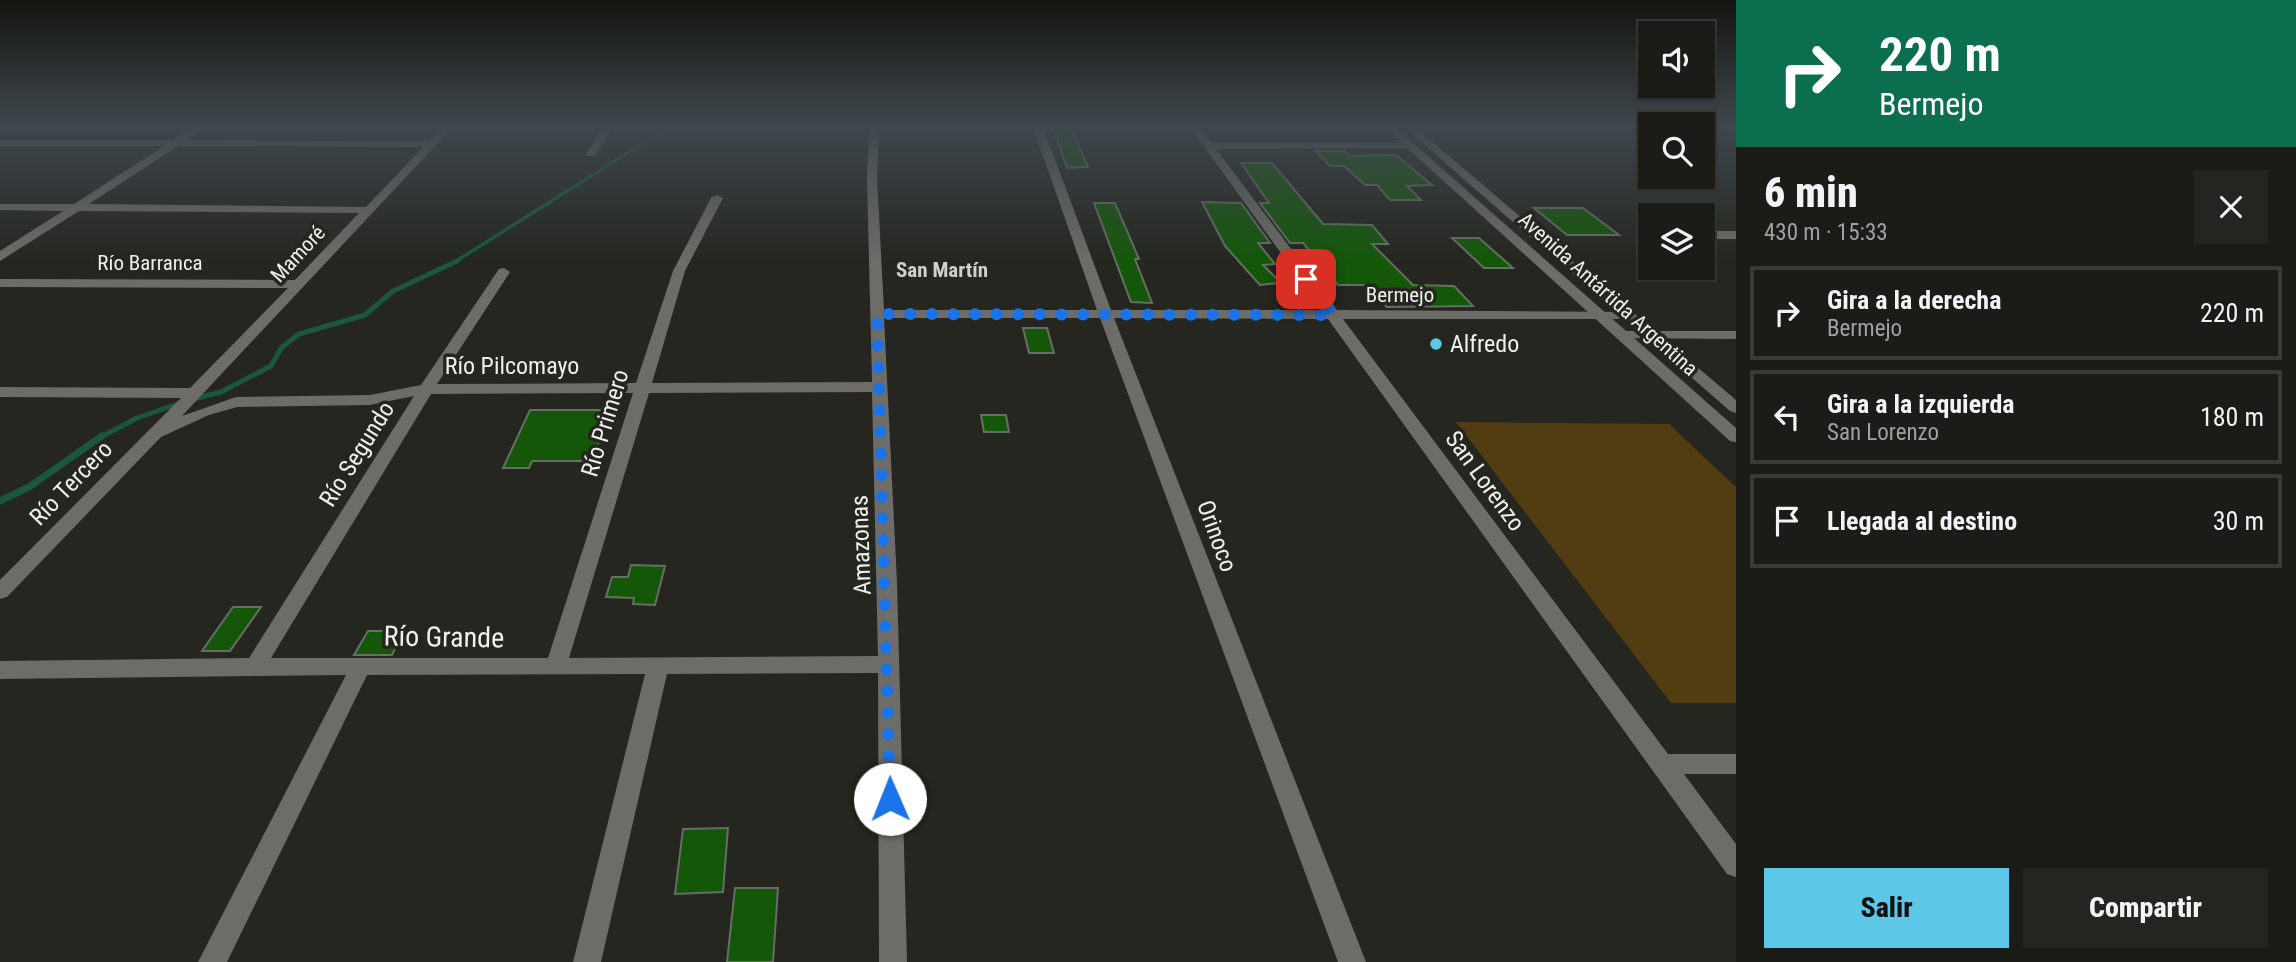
<!DOCTYPE html>
<html lang="es">
<meta charset="utf-8">
<style>
:root{--surface:#1b1c17;--page:#242520;--text:#f1f3f6;--muted:#a0a1a1;--line:#393a36;--accent:#5dc7e8}
body{margin:0;font-family:"Roboto Condensed",sans-serif;background:var(--page);color:var(--text);height:100vh;display:flex;flex-direction:column;font-size:26px;white-space:nowrap}
*{box-sizing:border-box;margin:0}
p{font-size:23px;color:var(--muted)}
.icon{flex:none;width:38px;height:38px;fill:none;stroke:currentColor;stroke-width:2;stroke-linecap:round;stroke-linejoin:round}
.map{position:relative;flex:1;overflow:hidden}
.drawer{display:flex;flex-direction:column;background:var(--surface);width:560px}
.drawer>*{flex:none}
.banner{background:#0b6e4f;color:#fff;overflow:hidden}
.buttons{position:absolute;left:1638px;top:21px;display:grid;gap:14px}
.buttons a{display:grid;place-items:center;width:77px;height:77px;border-radius:0px;background:var(--surface);box-shadow:0 2px 5px #0004,0 0 0 2px var(--line);font-size:35px}
.pin{position:absolute;display:grid;place-items:center;width:60px;height:60px;color:#fff;margin:-30px;border-radius:14px;box-shadow:0 4px 10px #0006}
.me{position:absolute;width:77px;margin:-38px;rotate:359deg;stroke-linejoin:round;filter:drop-shadow(0 0 5px #0008)}
.turn{display:flex;align-items:center;gap:24px;height:147px;padding:0 28px;font-size:32px}
.turn .icon{width:91px;height:91px;stroke-width:2.5}
.turn b{display:block;font-size:49px;line-height:60px}
.round{display:grid;place-items:center;flex:none;width:74px;height:74px;border-radius:0px;background:var(--page)}
.headline{display:flex;align-items:center;justify-content:space-between;height:119px;padding:0 28px}
h1{font-size:42px;font-weight:800;line-height:52px}
.cta{display:flex;gap:14px;margin-top:auto;padding:14px 28px}
.cta a{flex:1;height:80px;border-radius:0px;background:var(--accent);color:#111;font-size:28px;font-weight:800;line-height:80px;text-align:center}
.cta a+a{background:var(--page);color:var(--text)}
ul{padding:0;list-style:none}
li{display:flex;align-items:center;gap:21px;height:94px;margin:0 14px 10px;padding:0 14px;border:4px solid var(--line);border-radius:0px}
li div{flex:1}
li b{display:block;font-size:26px}
li em{font-style:normal}
main{display:flex;flex:1;min-height:0}
.map>svg:first-child{display:block}
.green{fill:#523d12}
.lines{fill:none;stroke-linecap:round;stroke-linejoin:round}
.stream-far2{stroke:#1c573d;stroke-width:3.5}
.stream-far1{stroke:#1c573d;stroke-width:5}
.stream{stroke:#1c573d;stroke-width:7}
.building{fill:#145709;stroke:#676e66;stroke-width:2}
.minor{fill:#6d6c68;fill-rule:evenodd}
.tertiary{fill:#6d6c68;fill-rule:evenodd}
.secondary{fill:#95958e;fill-rule:evenodd}
.route{stroke:#1a73e8;stroke-width:12;stroke-dasharray:0 21.6}
.poi-dot{fill:#5dc7e8;stroke:#24261f;stroke-width:2.5}
.labels{text-anchor:middle;dominant-baseline:central;stroke-width:7;stroke-linejoin:round;paint-order:stroke}
.far-street-label{font-size:21px;fill:#eef0eb;stroke:#24261f}
.far-neighbourhood-label{font-size:21px;font-weight:bold;fill:#cfd2c8;stroke:#24261f}
.poi-label{font-size:24px;fill:#eef0eb;stroke:#24261f;text-anchor:start}
.street-label{font-size:24px;fill:#eef0eb;stroke:#24261f}
.near-street-label{font-size:28px;fill:#eef0eb;stroke:#24261f}
</style>
<main>
<div class="map">
<svg width="1736" height="962" viewBox="0 0 1736 962">
<rect width="100%" height="100%" fill="#24261f"/>
<polygon class="green" points="1456,422 1669,424 1736,487 1736,703 1671,703"/>
<g class="lines">
<polyline class="stream-far2" points="453,263 669,127"/>
<g class="stream-far1">
<polyline points="194,399 221,392 271,366 282,347 299,334 365,315 393,291 457,261"/>
<polyline points="99,438 137,418 180,403"/>
</g>
<polyline class="stream" points="0,501 29,487 102,436"/>
</g>
<g class="building">
<polygon points="1053,127 1071,127 1088,167 1067,168"/>
<polygon points="1315,151 1344,151 1350,156 1396,155 1432,185 1407,186 1421,200 1390,200 1377,185 1365,185 1344,166 1330,166"/>
<polygon points="1241,163 1272,163 1323,224 1372,225 1388,244 1372,244 1413,285 1454,286 1473,306 1387,307 1366,285 1338,285 1303,243 1290,243 1260,203 1269,203"/>
<polygon points="1202,202 1241,203 1270,243 1258,243 1275,264 1263,265 1281,283 1260,285 1225,246"/>
<polygon points="1094,203 1115,203 1139,259 1135,259 1152,303 1131,302"/>
<polygon points="1534,208 1583,208 1619,235 1567,235"/>
<polygon points="1452,238 1479,238 1513,268 1484,268"/>
<polygon points="1023,328 1047,328 1054,353 1029,353"/>
<polygon points="530,410 610,410 592,461 532,461 529,468 503,468"/>
<polygon points="981,415 1006,415 1009,432 984,432"/>
<polygon points="631,565 665,566 655,605 633,604 634,598 606,597 612,577 628,577"/>
<polygon points="233,607 261,607 230,651 202,651"/>
<polygon points="368,631 404,631 392,655 354,655"/>
<polygon points="728,828 723,892 675,894 683,829"/>
<polygon points="735,888 778,888 773,962 727,962"/>
</g>
<g class="lines">
<g class="minor">
<path d="M194,127h12l-19,13 242,1 14,-14h10l-271,289 54,-19 134,-2 51,-10 78,-116 5,-1 6,4 -73,112 199,-1 37,-112 38,-73 6,-3 6,3 -38,73 -33,112 220,-1 -5,-204 2,-51h10l-2,51 7,132h213l-64,-183h10l68,183h211l-132,-183h10l12,16h201v4l-4,1 -193,1 121,161 296,2 2,3 -7,4h-285l325,435h68v20h-52l52,70v33l-9,-3 -399,-555 -214,-1 252,644h-28l-238,-644h-216l13,264 10,380h-28l-1,-289 -211,1 -66,288h-28l72,-288 -278,1 -140,287h-29l148,-287 -346,4v-18l249,-3 165,-262 -44,9 -133,2 -28,8 -48,22 -154,160 -7,2v-19l181,-182 -181,-1v-10l190,1 98,-100 -288,-1v-8l295,1 64,-67 -280,-2 -79,50v-10l63,-40 -63,-1v-6h74l90,-58h-164v-6h173zM178,146l245,1 -57,60 -277,-3zM872,392l6,264 -309,2 80,-265zM633,393l-85,265h-277l160,-264z"/>
<polygon points="603,127 613,127 595,156 587,156 586,154"/>
<rect x="1703" y="231" width="33" height="8"/>
<polygon points="1621,331 1736,331 1736,339 1616,338 1616,332"/>
</g>
<g class="tertiary">
<polygon points="1384,127 1395,127 1736,428 1736,442 1730,441"/>
<polygon points="1404,127 1415,127 1736,400 1736,413 1730,411"/>
</g>
<polygon class="secondary" points="0,127 10,127 0,133"/>
</g>
<linearGradient id="sky" x2="0" y2="1"><stop stop-color="#141511"/><stop offset="0.48" stop-color="#3f474d"/><stop offset="1" stop-color="#3f474d" stop-opacity="0"/></linearGradient>
<rect width="1736" height="262" fill="url(#sky)"/>
<g class="lines">
<polyline class="route" points="890,799 877,314 1334,315 1306,279"/>
</g>
<circle class="poi-dot" cx="1436" cy="344" r="7"/>
<g class="labels">
<g class="far-street-label">
<text transform="translate(298 254) rotate(-47)">Mamoré</text>
<text x="150" y="263">Río Barranca</text>
<text transform="translate(1608 294) rotate(42)">Avenida Antártida Argentina</text>
<text x="1400" y="295">Bermejo</text>
</g>
<g class="far-neighbourhood-label">
<text x="942" y="270">San Martín</text>
</g>
<g class="poi-label">
<text x="1450" y="344">Alfredo</text>
</g>
<g class="street-label">
<text x="512" y="366">Río Pilcomayo</text>
<text transform="translate(605 423) rotate(-73)">Río Primero</text>
<text transform="translate(357 454) rotate(-58)">Río Segundo</text>
<text transform="translate(1485 481) rotate(54)">San Lorenzo</text>
<text transform="translate(71 483) rotate(-46)">Río Tercero</text>
<text transform="translate(1217 536) rotate(70)">Orinoco</text>
<text transform="translate(861 545) rotate(-92)">Amazonas</text>
</g>
<g class="near-street-label">
<text transform="translate(444 637) rotate(1)">Río Grande</text>
</g>
</g>
</svg>
<div class="buttons">
<a><svg class="icon" aria-label="sound" viewBox="0 0 24 24"><path d="M4 9h4l5-4v14l-5-4H4zM17 9q2 3 0 6"/></svg></a>
<a><svg class="icon" aria-label="search" viewBox="0 0 24 24"><circle cx="10" cy="10" r="6"/><path d="M15 15l6 6"/></svg></a>
<a><svg class="icon" aria-label="layers" viewBox="0 0 24 24"><path d="M12 4l9 5-9 5-9-5zM3 14l9 5 9-5"/></svg></a>
</div>
<div class="pin" style="left:1306px;top:279px;background:#d93025"><svg class="icon" aria-label="arrive" viewBox="0 0 24 24"><path d="M6 21V4h12l-3 4 3 4H6"/></svg></div>
<svg class="me" style="left:890px;top:799px" viewBox="-20 -20 40 40"><circle r="19" fill="#fff"/><path d="M0-13L10 11 0 6-10 11z" fill="#1a73e8"/></svg>
</div>
<section class="drawer">
<div class="banner">
<div class="turn"><svg class="icon" aria-label="right" viewBox="0 0 24 24"><path d="M7 20v-9h11M14 6l5 5-5 5"/></svg><div><b>220 m</b>Bermejo</div></div>
</div>
<div class="headline"><div><h1>6 min</h1><p>430 m · 15:33</p></div><a class="round"><svg class="icon" aria-label="close" viewBox="0 0 24 24"><path d="M6 6l12 12M18 6L6 18"/></svg></a></div>
<ul>
<li><svg class="icon" aria-label="right" viewBox="0 0 24 24"><path d="M7 20v-9h11M14 6l5 5-5 5"/></svg><div><b>Gira a la derecha</b><p>Bermejo</p></div><em>220 m</em></li>
<li><svg class="icon" aria-label="left" viewBox="0 0 24 24"><path d="M17 20v-9H6M10 6l-5 5 5 5"/></svg><div><b>Gira a la izquierda</b><p>San Lorenzo</p></div><em>180 m</em></li>
<li><svg class="icon" aria-label="arrive" viewBox="0 0 24 24"><path d="M6 21V4h12l-3 4 3 4H6"/></svg><div><b>Llegada al destino</b></div><em>30 m</em></li>
</ul>
<div class="cta"><a>Salir</a><a>Compartir</a></div>
</section>
</main>
